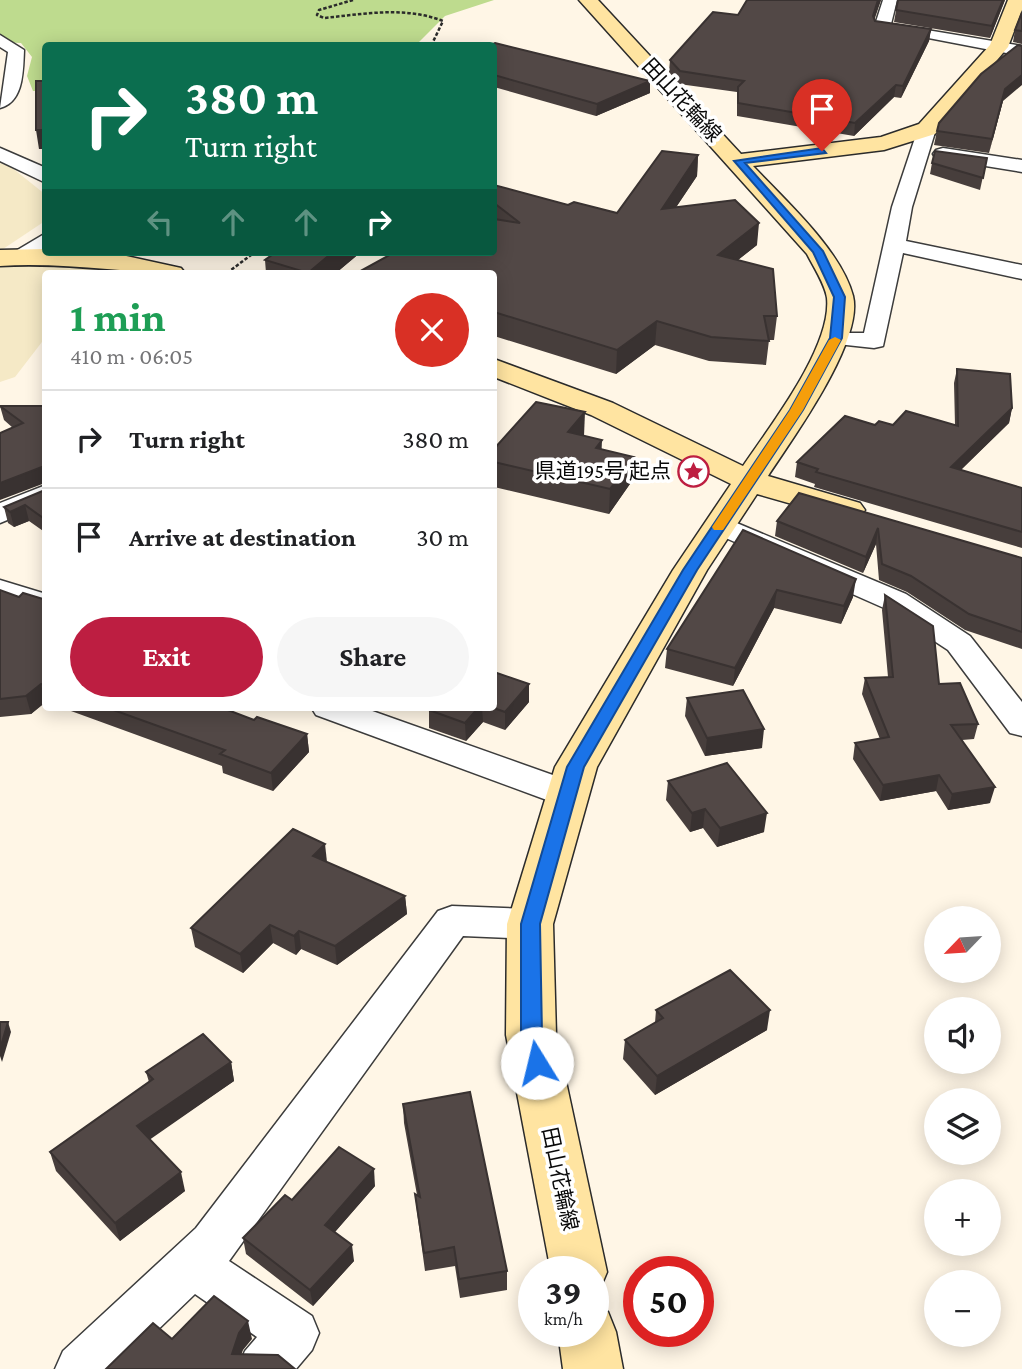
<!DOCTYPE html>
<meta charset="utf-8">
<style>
:root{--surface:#fff;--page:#f6f6f6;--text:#202124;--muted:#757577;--line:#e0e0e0;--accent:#bd1e41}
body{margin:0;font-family:"Crimson Pro","Noto Sans JP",serif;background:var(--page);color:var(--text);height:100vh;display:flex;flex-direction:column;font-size:26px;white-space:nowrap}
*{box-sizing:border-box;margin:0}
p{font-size:23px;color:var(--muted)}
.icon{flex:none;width:38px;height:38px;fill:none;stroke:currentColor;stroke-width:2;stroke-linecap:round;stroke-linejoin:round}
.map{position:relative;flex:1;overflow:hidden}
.details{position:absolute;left:42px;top:270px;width:455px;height:441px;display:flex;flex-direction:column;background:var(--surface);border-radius:7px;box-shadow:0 4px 18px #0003}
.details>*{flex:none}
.top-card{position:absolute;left:42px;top:42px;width:455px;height:214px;border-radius:7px;box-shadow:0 4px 18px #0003;background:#0b6e4f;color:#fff;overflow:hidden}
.needle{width:46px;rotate:245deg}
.fabs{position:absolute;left:924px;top:906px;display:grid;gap:14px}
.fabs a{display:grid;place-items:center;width:77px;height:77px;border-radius:50%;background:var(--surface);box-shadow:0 4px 18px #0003;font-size:35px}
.speed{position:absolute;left:518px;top:1256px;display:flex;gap:14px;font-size:35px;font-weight:700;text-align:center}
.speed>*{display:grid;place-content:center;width:91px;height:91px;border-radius:50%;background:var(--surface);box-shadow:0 4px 18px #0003;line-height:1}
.speed small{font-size:18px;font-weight:400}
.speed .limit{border:10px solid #d22;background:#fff;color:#111}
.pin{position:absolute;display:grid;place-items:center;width:60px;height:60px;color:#fff;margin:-72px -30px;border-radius:50% 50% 50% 0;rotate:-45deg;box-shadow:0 0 7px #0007}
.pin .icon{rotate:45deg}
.me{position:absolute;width:77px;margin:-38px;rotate:351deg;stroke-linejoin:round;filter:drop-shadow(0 0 5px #0008)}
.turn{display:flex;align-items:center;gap:24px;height:147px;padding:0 28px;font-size:32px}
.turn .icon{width:91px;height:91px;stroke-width:2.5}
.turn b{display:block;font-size:49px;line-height:60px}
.lanes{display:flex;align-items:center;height:66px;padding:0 28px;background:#0003;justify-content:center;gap:35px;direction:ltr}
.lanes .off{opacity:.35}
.round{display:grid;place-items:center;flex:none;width:74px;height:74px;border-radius:37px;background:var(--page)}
.overview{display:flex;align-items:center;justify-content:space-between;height:119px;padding:0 28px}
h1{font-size:42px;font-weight:700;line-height:52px;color:#1e9e55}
.cta{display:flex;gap:14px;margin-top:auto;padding:14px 28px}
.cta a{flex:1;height:80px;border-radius:42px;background:var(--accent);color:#fff;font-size:28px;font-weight:700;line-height:80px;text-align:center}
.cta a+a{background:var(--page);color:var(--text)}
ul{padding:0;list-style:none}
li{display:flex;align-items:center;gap:21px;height:98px;padding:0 28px;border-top:2px solid var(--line)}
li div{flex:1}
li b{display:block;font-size:26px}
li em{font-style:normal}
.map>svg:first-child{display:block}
.farmland{fill:#f5e9c6}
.forest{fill:#bedb8e}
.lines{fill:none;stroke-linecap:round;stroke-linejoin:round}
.street-casing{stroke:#3c3c3c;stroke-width:3}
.secondary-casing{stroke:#2b2b2b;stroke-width:3}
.path{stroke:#2b2b2b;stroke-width:2.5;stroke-dasharray:3.5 2;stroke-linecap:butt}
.street{fill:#fff;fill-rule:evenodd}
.secondary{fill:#ffe4a1;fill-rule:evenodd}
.wall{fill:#473e3c}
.shaded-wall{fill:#393231}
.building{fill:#524846;stroke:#393231;stroke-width:2}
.route{fill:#1a73e8;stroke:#114b97;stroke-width:2}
.slow{fill:#f59e0b}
.labels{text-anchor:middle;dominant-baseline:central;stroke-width:7;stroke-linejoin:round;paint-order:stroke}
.street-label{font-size:21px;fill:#090909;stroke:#fff}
.poi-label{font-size:21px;fill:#090909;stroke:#fff;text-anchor:end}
</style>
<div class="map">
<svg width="1022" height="1369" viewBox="0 0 1022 1369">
<rect width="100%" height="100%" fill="#fff6e6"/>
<g class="farmland">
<polygon points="0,163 11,167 46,195 45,221 0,251"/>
<polygon points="61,262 112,273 46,273 45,338 15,377 0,382 0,265"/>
</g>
<polygon class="forest" points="0,0 494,0 445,16 416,45 46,46 45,91 33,91 27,76 32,57 21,43 0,42"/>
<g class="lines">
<defs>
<g id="street">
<polygon points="883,0 897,0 891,24 1022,46 1022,56 918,36 876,31 874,28"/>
<path d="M0,35l24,15c-1,20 0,52 -24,58l8,-56 -8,-5z"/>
<polygon points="927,123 936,129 912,207 906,241 1022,265 1022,279 903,253 883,346 874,348 828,343 824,338 828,333 864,333 892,207 918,129"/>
<polygon points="0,148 46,168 46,183 0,161"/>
<polygon points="943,148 1022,160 1022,172 936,158 933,154 936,150"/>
<polygon points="46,233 46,250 30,262 14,262 11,257 14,252"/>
<polygon points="46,485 46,504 0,523 0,503"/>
<polygon points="720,516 906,594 970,636 1022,702 1022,736 1010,733 948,650 884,608 710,531 706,525 710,519"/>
<polygon points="0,580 46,594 46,614 0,599"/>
<polygon points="311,707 361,707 581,785 586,794 581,803 568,806 555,803 316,715"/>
<polygon points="452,906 530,909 544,913 550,924 544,935 530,939 463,936 229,1261 312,1316 319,1333 312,1350 296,1369 237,1369 245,1351 257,1337 195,1294 117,1369 55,1369 63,1351 196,1228 438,911"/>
</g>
<g id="secondary">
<path d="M579,0h19l143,154 140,-17 38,-13 71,-79 18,-45h14v10l-14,37 -73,87 -51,16 -131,16c32,34 88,84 100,130 11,45 -60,142 -85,180l92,27 5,7 -5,7 -12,3 -91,-26 -50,76 -110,197 -44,157 3,111 51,237 -8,19 -6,2v-21h-42l-45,-237 1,-111 48,-157 118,-197 58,-86 -140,-69 -97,-38v-18l119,44 130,63c27,-40 89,-119 84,-168 -2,-14 -14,-32 -20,-44z"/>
<path d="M46,249v3h62l73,16 4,5c-62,0 -122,-11 -185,-7v-16z"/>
<polygon points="593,1306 608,1312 616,1332 623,1369 563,1369 558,1332 593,1332"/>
</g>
</defs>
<use href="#street" class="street-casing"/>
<use href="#secondary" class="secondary-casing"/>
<g class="path">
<path d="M353,0l-34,10 -2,5 7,3c40,-4 80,-12 119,3l-12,25"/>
<polyline points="227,273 255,252"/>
</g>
<use href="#street" class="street"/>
<use href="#secondary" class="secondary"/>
</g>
<g class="wall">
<polygon points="747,0 881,0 874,18 875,21 931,29 929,41 901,98 894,97 854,136 737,116 737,92 679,84 669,72 670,60 738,15"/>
<polygon points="898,0 1005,0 990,38 894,22"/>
<polygon points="1022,12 1022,44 1013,42 1015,30"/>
<polygon points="494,46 650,93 596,116 494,87"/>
<polygon points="1003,101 989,153 934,145 937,131"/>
<polygon points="698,155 697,176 676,207 757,245 738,260 777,316 774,340 769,340 766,365 709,361 655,345 616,374 494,336 494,185 568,205 617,213"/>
<polygon points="987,158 980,190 930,174 932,163"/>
<polygon points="272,252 361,252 336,273 266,273 265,260 272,254"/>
<polygon points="957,369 1012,408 1009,423 961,470 1022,488 1022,548 814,487 815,484 795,477 797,462 875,425 955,425 954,383"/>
<polygon points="0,406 46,406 46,533 29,521 14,527 8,523 4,507 45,490 45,483 13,428 4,420"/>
<polygon points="584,436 602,450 634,457 632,481 609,514 494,487 494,449"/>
<polygon points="799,493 1022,558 1022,649 965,630 907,592 879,580 876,544 863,573 775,536 777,521"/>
<polygon points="743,530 853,597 841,624 774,608 733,686 665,668 667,649"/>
<polygon points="46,576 46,702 31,714 0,717 0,590 19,597 43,599"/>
<polygon points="885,595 939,684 978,724 974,739 962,740 990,803 948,810 936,791 880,801 853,759 855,743 880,739 862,694 865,678 888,677 882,610"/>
<polygon points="687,698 762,748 705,756 685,716"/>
<polygon points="529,702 505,730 483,722 466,741 429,728 429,710 432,707 494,707"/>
<polygon points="60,707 220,707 254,720 307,734 309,752 273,791 223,773 222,766"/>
<polygon points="668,781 764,832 717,847 703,828 690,832 666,800"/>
<polygon points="327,862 405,896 407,914 337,965 301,949 296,955 273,943 243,973 195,947 191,928"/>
<polygon points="656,1010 767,1030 655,1095 623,1059 625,1040 655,1023"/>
<polygon points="231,1062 234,1081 149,1139 185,1191 120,1241 56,1171 50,1152 149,1082 146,1072"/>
<polygon points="403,1104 507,1271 507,1290 460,1298 455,1266 425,1271 417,1212 415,1194 417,1195 404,1123"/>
<polygon points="375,1186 335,1232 354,1261 313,1306 246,1254 243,1238 292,1200"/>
</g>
<g class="shaded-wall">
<polygon points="878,0 881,0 872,27 873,16"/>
<polygon points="1003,0 1005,0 990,38 992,26"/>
<polygon points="931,29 929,41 901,98 903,86"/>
<polygon points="1022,75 1022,85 1003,101 989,153 1005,89"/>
<polygon points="650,81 650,93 596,116 597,104"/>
<polygon points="896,85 894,97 854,136 855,123"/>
<polygon points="36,130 46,130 46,149 39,149"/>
<polygon points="698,155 697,176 661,230 662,209"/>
<polygon points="759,223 757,245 716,277 718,255"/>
<polygon points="333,252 361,252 336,273 308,273"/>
<polygon points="657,321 655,345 616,374 617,350"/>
<polygon points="1012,408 1009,423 948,482 951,467"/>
<polygon points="585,412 584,436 568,432"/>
<polygon points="602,440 601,464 596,448"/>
<polygon points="634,457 632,481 609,514 610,489"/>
<polygon points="42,467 45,483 0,500 0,483"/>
<polygon points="25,505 29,521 14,527 10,512"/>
<polygon points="878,528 876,544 863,573 866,557"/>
<polygon points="856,579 853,597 841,624 844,606"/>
<polygon points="777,590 774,608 733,686 735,668"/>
<polygon points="41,684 45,702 31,714 26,696"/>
<polygon points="529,684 529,702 505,730 505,712"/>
<polygon points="479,707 482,707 483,722 466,741 465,723"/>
<polygon points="764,729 762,748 705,756 707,738"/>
<polygon points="307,734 309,752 273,791 271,773"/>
<polygon points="939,775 936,791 880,801 883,785"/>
<polygon points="995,787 990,803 948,810 952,794"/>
<polygon points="705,809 703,828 690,832 692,813"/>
<polygon points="767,813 764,832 717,847 720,828"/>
<polygon points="325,844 327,862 313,856"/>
<polygon points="405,896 407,914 337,965 335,946"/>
<polygon points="270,925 273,943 243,973 240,954"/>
<polygon points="299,931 301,949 296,955 294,936"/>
<polygon points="770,1010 767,1030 655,1095 657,1076"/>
<polygon points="8,1022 11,1032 2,1062 0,1056 0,1049"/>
<polygon points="231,1062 234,1081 142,1145 137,1126"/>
<polygon points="374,1169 375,1186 327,1241 325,1225"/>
<polygon points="181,1172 185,1191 120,1241 115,1223"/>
<polygon points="352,1245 354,1261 313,1306 310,1290"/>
<polygon points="248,1321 252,1339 243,1350 236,1369 232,1354 239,1333"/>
</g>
<g class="building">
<polygon points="747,0 878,0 873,16 875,21 931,29 903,86 896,85 855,123 738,103 738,87 744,81 680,71 670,60 713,12 738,15"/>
<polygon points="898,0 1003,0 992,26 896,10"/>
<polygon points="1022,12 1022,31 1015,30"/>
<polygon points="495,43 650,81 597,104 494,75 494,46 489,46"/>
<polygon points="1018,45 1022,46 1022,75 1005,89 992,139 937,131 939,123 981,74"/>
<rect x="36" y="81" width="10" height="49"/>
<polygon points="662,151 698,155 662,209 735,200 759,223 718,255 773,269 777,316 764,316 769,341 711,337 657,321 617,350 494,312 494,273 357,273 395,252 494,252 494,219 520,223 494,203 494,185 568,205 574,202 617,213"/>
<polygon points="935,151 987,158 983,178 932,163"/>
<polygon points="276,252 333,252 308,273 265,260"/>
<polygon points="957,369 1010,374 1012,408 951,467 1022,488 1022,532 816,472 818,469 797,462 845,416 875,425 879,421 893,425 906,411 958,426"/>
<polygon points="536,402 585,412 568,432 602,440 596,448 634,457 610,489 494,462 494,449"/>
<polygon points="0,406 46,406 46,520 25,505 10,512 4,507 45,490 45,470 42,467 0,483 0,433 23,423"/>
<polygon points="799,493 1022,558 1022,632 969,614 911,576 882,564 878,528 866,557 777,521"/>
<polygon points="743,530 856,579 844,606 777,590 735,668 667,649"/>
<polygon points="46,576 46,685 41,684 26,696 0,699 0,590 19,597 23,593 43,599"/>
<polygon points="885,595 933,626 939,684 960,683 978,724 951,725 995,787 952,794 939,775 883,785 855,743 889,737 865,678 893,677"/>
<polygon points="494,672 529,684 505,712 491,707 494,707"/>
<polygon points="743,690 764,729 707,738 687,698"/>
<polygon points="105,707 220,707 254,720 257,717 307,734 271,773 220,754 225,750"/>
<polygon points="432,707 479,707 465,723 429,710"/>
<polygon points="727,763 767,813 720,828 705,809 692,813 668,781"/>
<polygon points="293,829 325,844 313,856 405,896 335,946 299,931 294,936 270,925 240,954 191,928"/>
<polygon points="730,970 770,1010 657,1076 625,1040 663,1018 656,1010"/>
<polygon points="0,1022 8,1022 0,1049"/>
<polygon points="203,1034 231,1062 137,1126 181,1172 115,1223 50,1152 153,1079 146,1072"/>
<polygon points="470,1092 507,1271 459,1279 454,1247 424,1253 415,1194 420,1197 403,1104"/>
<polygon points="339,1147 374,1169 325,1225 352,1245 310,1290 243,1238 285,1195 292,1200"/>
<polygon points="214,1296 248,1321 239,1333 232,1354 278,1355 295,1369 106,1369 153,1323 172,1339"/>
</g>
<polygon class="route" points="822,148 826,153 745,163 823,251 845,297 842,338 803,410 697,570 584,767 540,924 542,1035 547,1063 544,1069 537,1071 530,1069 521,1035 521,924 567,767 683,570 790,410 830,338 834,297 813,252 734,161"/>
<polygon class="slow" points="835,337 841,340 803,410 723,530 714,530 712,527 790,410 829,340"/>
<defs>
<symbol id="sight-ring" viewBox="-11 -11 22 22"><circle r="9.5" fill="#fff" stroke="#bd1e41" stroke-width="1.5"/><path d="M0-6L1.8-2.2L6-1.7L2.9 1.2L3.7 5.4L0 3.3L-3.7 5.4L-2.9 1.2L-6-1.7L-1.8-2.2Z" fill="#bd1e41"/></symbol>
</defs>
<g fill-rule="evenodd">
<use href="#sight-ring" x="676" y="454" width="35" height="35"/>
</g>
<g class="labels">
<g class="street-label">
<text transform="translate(682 100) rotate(47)">田山花輪線</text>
<text transform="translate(560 1179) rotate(78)">田山花輪線</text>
</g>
<g class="poi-label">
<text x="671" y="471">県道195号 起点</text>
</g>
</g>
</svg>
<div class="fabs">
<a><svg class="needle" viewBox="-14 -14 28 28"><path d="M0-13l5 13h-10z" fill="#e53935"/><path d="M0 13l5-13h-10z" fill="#757577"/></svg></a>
<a><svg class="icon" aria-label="sound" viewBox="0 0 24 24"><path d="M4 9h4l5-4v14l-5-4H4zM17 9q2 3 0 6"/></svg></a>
<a><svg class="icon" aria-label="layers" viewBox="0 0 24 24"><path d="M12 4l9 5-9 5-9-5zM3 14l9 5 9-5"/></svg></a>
<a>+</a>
<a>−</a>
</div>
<div class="speed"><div>39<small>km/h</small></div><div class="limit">50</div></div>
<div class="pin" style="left:822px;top:151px;background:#d93025"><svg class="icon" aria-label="arrive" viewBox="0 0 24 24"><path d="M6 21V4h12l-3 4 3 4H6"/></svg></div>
<svg class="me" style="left:537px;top:1063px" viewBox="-20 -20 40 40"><circle r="19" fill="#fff"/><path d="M0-13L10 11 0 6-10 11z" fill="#1a73e8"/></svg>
<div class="top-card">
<div class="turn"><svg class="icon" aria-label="right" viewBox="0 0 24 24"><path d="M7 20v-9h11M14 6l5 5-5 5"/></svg><div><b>380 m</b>Turn right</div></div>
<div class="lanes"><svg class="icon off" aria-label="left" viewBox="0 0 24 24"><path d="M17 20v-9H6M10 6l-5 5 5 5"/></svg><svg class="icon off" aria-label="ahead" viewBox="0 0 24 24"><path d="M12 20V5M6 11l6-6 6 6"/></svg><svg class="icon off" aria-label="ahead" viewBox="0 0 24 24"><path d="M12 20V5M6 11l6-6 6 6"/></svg><svg class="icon" aria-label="right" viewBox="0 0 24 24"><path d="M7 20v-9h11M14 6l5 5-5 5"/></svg></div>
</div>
<section class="details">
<div class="overview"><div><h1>1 min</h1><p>410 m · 06:05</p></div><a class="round" style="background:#d93025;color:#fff"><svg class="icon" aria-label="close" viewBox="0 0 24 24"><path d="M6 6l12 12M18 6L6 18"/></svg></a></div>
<ul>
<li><svg class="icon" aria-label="right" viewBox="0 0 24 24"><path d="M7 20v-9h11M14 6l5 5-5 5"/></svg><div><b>Turn right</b></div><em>380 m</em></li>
<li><svg class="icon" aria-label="arrive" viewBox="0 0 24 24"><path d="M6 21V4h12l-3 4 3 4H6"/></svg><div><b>Arrive at destination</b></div><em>30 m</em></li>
</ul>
<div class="cta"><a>Exit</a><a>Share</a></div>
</section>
</div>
